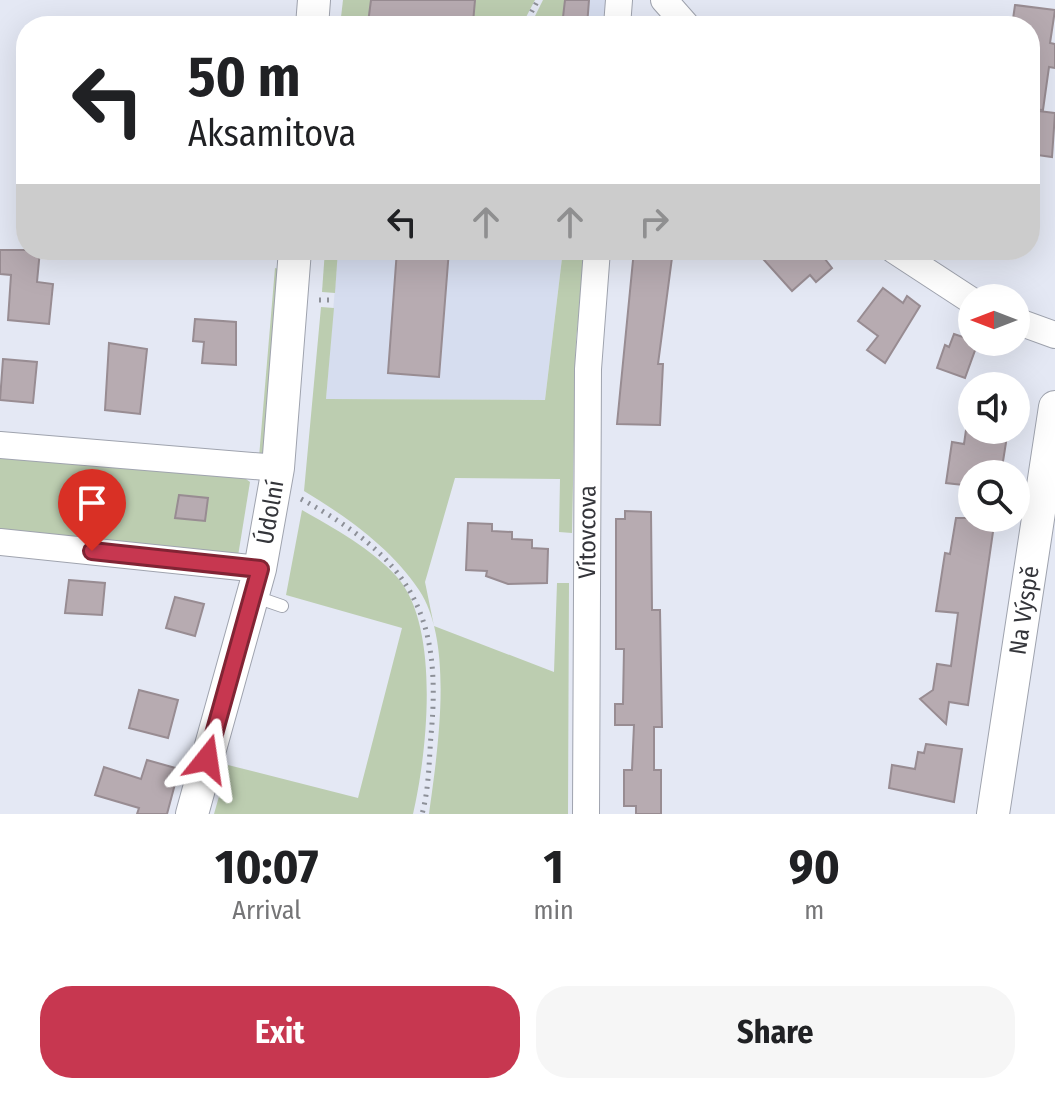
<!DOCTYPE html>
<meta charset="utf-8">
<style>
:root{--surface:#fff;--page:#f6f6f6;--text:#202124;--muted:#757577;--accent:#c73750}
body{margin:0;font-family:"Fira Sans Condensed",sans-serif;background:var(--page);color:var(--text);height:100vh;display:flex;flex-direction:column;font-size:30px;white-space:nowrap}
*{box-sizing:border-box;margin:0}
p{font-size:26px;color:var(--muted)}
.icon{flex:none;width:44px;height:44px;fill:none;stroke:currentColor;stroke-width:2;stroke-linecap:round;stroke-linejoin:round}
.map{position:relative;height:814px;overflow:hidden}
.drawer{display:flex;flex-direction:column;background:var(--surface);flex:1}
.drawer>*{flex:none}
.guide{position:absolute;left:16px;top:16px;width:1024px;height:244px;border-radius:32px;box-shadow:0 8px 32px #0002;background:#fff;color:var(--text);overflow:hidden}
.needle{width:52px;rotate:270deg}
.buttons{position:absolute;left:958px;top:284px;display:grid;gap:16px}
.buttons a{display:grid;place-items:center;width:72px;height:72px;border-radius:50%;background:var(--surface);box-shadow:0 8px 32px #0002;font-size:40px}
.pin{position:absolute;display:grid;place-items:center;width:68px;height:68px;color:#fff;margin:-82px -34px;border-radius:50% 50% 50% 0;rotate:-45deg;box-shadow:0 0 8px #0007}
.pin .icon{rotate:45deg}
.me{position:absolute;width:88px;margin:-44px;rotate:15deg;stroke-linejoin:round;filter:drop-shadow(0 0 6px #0008)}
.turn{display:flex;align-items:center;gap:28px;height:168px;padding:0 40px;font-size:36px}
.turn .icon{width:104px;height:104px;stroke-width:2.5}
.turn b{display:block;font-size:56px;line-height:68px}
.lanes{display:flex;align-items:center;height:76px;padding:0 40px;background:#0003;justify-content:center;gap:40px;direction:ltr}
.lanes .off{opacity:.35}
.eta{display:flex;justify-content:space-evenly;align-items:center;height:136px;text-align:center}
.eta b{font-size:48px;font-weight:700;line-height:56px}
.action{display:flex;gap:16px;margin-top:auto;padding:16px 40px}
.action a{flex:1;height:92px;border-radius:32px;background:var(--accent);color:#fff;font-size:32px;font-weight:700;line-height:92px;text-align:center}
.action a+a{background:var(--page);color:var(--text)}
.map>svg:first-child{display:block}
.built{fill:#d6ddef}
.green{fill:#bccdb0}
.building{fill:#b7abb1;stroke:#988c92;stroke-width:2}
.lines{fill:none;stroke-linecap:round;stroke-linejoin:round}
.service-casing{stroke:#9fa3ae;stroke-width:14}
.minor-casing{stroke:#9fa3ae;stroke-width:28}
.tertiary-casing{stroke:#9fa3ae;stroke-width:34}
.path{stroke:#8d9098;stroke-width:5;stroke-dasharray:2 6;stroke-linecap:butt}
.service{stroke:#fff;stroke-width:12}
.minor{stroke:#fff;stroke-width:26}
.tertiary{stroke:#fff;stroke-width:32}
.route-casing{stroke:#812434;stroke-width:20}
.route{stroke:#c73750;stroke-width:14}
.labels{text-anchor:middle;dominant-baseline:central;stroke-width:6;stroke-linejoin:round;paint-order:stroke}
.street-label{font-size:24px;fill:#34353a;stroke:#f3f6fd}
</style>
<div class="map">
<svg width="1055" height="814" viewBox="0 0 1055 814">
<rect width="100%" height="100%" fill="#e4e8f4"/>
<g class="built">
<polygon points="565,0 608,0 606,26 562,26"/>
<polygon points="338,250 563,250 545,400 326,399"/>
</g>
<g class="green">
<polygon points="343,0 371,0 415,26 340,26"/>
<polygon points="475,0 535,0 524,21 517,26 439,26 440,20 473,23"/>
<polygon points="543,0 565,0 562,26 530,26"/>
<polygon points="325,250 338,250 335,293 322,292"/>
<path d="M563,250h23l-10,90 -4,193 -13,-1 1,-53 -105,-1 -30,104 9,44 120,46 3,-89h12l-1,231h-139c8,-60 26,-170 -10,-224 -28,-42 -72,-73 -115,-99l17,-184 13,1 -8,91 219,1z"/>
<polygon points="275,268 279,269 265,456 259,457"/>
<polygon points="0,454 235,471 250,482 238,556 0,530"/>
<path d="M302,510c32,18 70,39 95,67 44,50 30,177 16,237h-199l14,-49 130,33 44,-170 -116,-33z"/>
</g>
<g class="building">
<polygon points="371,0 475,0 473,23 440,20 439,26 403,26 368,23"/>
<polygon points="565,0 589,0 587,26 562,26"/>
<polygon points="1015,5 1055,10 1050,43 1055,44 1055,68 1049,67 1043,110 1030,109 1030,26 1012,26"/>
<polygon points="1030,110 1055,113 1052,157 1030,154"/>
<polygon points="0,250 40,250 37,282 53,284 49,324 8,320 11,275 0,274"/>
<polygon points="397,250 449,250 439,377 388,373"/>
<polygon points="634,250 673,250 658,364 663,364 660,425 617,424"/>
<polygon points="755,250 818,250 832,268 816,282 810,275 792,291"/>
<polygon points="883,288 903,303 907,296 920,306 885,363 867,350 878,336 858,321"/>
<polygon points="195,319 236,322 236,365 202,363 204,342 193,341"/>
<polygon points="954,334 978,342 965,378 937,368 945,345 949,347"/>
<polygon points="109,343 147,349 140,414 105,410"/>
<polygon points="3,359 37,362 33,403 0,400"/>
<polygon points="966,430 1008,430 1001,474 972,474 972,486 946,483 952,442 964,444"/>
<polygon points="179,495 208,498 205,521 175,518"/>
<polygon points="625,511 651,512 652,610 660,610 662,727 654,727 654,770 661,770 661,814 636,814 636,806 624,806 624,770 632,770 634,725 615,725 615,704 623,704 624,649 616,649 616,519 625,519"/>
<polygon points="956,518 995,518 968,705 949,702 946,724 920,699 933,690 937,664 951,666 958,613 936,611 945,553 950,554"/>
<polygon points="468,523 492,524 492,531 512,532 512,539 532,540 532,548 548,549 547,583 508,584 486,576 487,571 466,570"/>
<polygon points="69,580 105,583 102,615 65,613"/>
<polygon points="175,597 204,604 195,636 166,628"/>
<polygon points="139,690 178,700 168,738 129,728"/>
<polygon points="926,744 962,749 954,802 889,788 892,765 915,769 918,752 924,753"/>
<polygon points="147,760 179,769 167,814 137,814 139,808 95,795 104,767 141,779"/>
</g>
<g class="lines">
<defs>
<polyline id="service" points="253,596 282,606"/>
<g id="minor">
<polyline points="664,0 687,26"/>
<polyline points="617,26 619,0"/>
<polyline points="894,250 972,301"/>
<polyline points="1016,321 1055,335"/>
<polyline points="0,445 278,468"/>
<polyline points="0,542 260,569"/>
<path id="s1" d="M586,814l2,-445 9,-119"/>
</g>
<g id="tertiary">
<polyline points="312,26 314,0"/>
<path id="s2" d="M192,814l68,-245 18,-101 17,-218"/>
<path id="s3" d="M993,814l62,-407"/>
</g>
</defs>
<use href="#service" class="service-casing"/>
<use href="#minor" class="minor-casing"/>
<use href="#tertiary" class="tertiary-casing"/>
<g class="path">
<polyline points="524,26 538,0"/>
<polyline points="319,300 334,300"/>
<path d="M301,499c107,58 142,113 130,236 -2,26 -2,54 -9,79"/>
</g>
<use href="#service" class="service"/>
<use href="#minor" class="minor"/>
<use href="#tertiary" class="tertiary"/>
</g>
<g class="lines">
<defs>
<polyline id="route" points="92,551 260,569 207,759"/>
</defs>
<use href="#route" class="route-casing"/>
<use href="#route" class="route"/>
</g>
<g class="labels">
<g class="street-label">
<text stroke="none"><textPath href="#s2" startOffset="312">Údolní</textPath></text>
<text stroke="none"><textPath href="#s1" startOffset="282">Vítovcova</textPath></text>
<text stroke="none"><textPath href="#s3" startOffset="206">Na Výspě</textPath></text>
</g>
</g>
</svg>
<div class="buttons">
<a><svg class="needle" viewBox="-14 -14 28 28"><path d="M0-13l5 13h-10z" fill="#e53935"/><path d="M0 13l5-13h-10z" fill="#757577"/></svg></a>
<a><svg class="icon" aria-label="sound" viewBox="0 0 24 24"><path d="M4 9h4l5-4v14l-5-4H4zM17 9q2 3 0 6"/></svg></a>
<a><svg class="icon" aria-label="search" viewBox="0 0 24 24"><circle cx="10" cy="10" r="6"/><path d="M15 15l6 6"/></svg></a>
</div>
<div class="pin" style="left:92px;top:551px;background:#d93025"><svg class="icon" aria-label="arrive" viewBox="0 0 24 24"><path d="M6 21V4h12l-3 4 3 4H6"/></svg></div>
<svg class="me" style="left:207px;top:759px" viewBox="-20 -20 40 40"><path d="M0-17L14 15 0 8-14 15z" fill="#c73750" stroke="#fff" stroke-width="4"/></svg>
<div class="guide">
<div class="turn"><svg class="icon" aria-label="left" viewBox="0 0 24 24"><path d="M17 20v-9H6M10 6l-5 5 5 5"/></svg><div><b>50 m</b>Aksamitova</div></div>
<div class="lanes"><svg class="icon" aria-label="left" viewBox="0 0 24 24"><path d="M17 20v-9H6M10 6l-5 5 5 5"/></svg><svg class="icon off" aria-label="ahead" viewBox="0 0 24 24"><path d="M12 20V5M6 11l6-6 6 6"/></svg><svg class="icon off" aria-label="ahead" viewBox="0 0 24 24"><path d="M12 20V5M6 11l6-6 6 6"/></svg><svg class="icon off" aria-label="right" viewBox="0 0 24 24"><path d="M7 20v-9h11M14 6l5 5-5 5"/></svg></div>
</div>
</div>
<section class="drawer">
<div class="eta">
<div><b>10:07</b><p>Arrival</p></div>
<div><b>1</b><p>min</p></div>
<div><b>90</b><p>m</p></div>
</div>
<div class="action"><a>Exit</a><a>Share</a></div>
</section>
